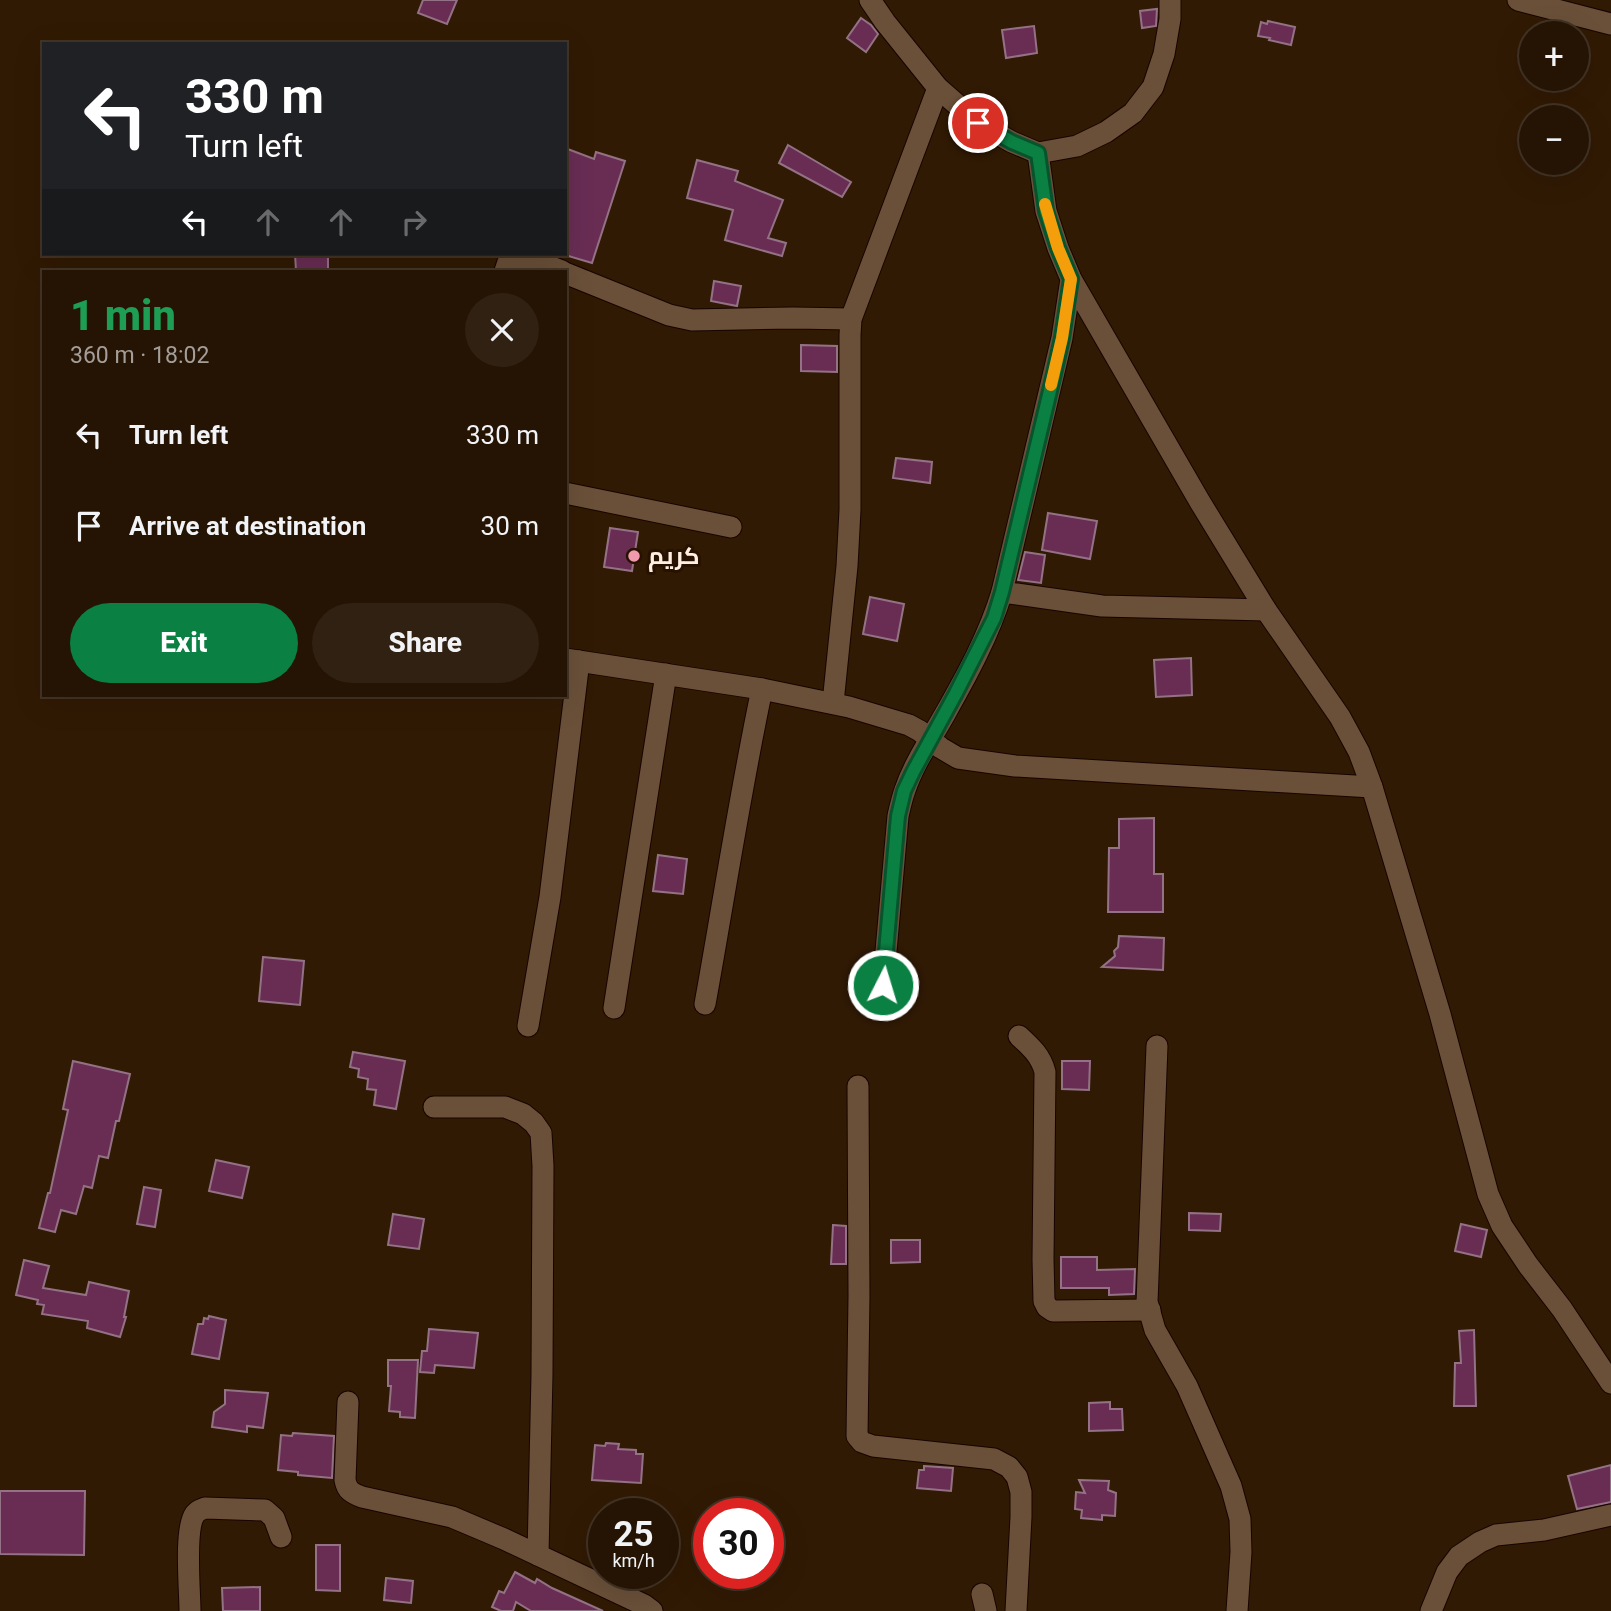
<!DOCTYPE html>
<meta charset="utf-8">
<style>
:root{--surface:#251403;--page:#312112;--text:#f1f3f6;--muted:#a39e9a;--line:#423325;--accent:#0b8043}
body{margin:0;font-family:Roboto,Cairo,sans-serif;background:var(--page);color:var(--text);height:100vh;display:flex;flex-direction:column;font-size:26px;white-space:nowrap}
*{box-sizing:border-box;margin:0}
p{font-size:23px;color:var(--muted)}
.icon{flex:none;width:38px;height:38px;fill:none;stroke:currentColor;stroke-width:2;stroke-linecap:round;stroke-linejoin:round}
.map{position:relative;flex:1;overflow:hidden}
.details{position:absolute;left:42px;top:270px;width:525px;height:427px;display:flex;flex-direction:column;background:var(--surface);border-radius:0px;box-shadow:0 7px 28px #0002,0 0 0 2px var(--line)}
.details>*{flex:none}
.banner{position:absolute;left:42px;top:42px;width:525px;height:214px;border-radius:0px;box-shadow:0 7px 28px #0002,0 0 0 2px var(--line);background:#202124;color:#fff;overflow:hidden}
.tools{position:absolute;left:1519px;top:21px;display:grid;gap:14px}
.tools a{display:grid;place-items:center;width:70px;height:70px;border-radius:50%;background:var(--surface);box-shadow:0 7px 28px #0002,0 0 0 2px var(--line);font-size:35px}
.speed{position:absolute;left:588px;top:1498px;display:flex;gap:14px;font-size:35px;font-weight:700;text-align:center}
.speed>*{display:grid;place-content:center;width:91px;height:91px;border-radius:50%;background:var(--surface);box-shadow:0 7px 28px #0002,0 0 0 2px var(--line);line-height:1}
.speed small{font-size:18px;font-weight:400}
.speed .limit{border:10px solid #d22;background:#fff;color:#111}
.pin{position:absolute;display:grid;place-items:center;width:60px;height:60px;color:#fff;margin:-30px;border:4px solid #fff;border-radius:50%;box-shadow:0 2px 7px #0007}
.me{position:absolute;width:77px;margin:-38px;rotate:5deg;stroke-linejoin:round;filter:drop-shadow(0 0 5px #0008)}
.turn{display:flex;align-items:center;gap:24px;height:147px;padding:0 28px;font-size:32px}
.turn .icon{width:91px;height:91px;stroke-width:2.5}
.turn b{display:block;font-size:49px;line-height:60px}
.lanes{display:flex;align-items:center;height:66px;padding:0 28px;background:#0003;justify-content:center;gap:35px;direction:ltr}
.lanes .off{opacity:.35}
.round{display:grid;place-items:center;flex:none;width:74px;height:74px;border-radius:37px;background:var(--page)}
.summary{display:flex;align-items:center;justify-content:space-between;height:119px;padding:0 28px}
h1{font-size:42px;font-weight:800;line-height:52px;color:#1e9e55}
.primary-button{display:flex;gap:14px;margin-top:auto;padding:14px 28px}
.primary-button a{flex:1;height:80px;border-radius:42px;background:var(--accent);color:#fff;font-size:28px;font-weight:800;line-height:80px;text-align:center}
.primary-button a+a{background:var(--page);color:var(--text)}
ul{padding:0;list-style:none}
li{display:flex;align-items:center;gap:21px;height:91px;padding:0 28px}
li div{flex:1}
li b{display:block;font-size:26px}
li em{font-style:normal}
.map>svg:first-child{display:block}
.building{fill:#692d54;stroke:#937285;stroke-width:2}
.lines{fill:none;stroke-linecap:round;stroke-linejoin:round}
.minor-casing{stroke:#180400;stroke-width:23}
.minor{stroke:#6a5039;stroke-width:21}
.route-casing{stroke:#07532c;stroke-width:18}
.route{stroke:#0b8043;stroke-width:12}
.slow{stroke:#f59e0b;stroke-width:12}
.poi-dot{fill:#f29aad;stroke:#271100;stroke-width:2.5}
.labels{text-anchor:middle;dominant-baseline:central;stroke-width:6;stroke-linejoin:round;paint-order:stroke}
.poi-label{font-size:24px;font-weight:bold;fill:#ffefe2;stroke:#271100;text-anchor:start}
</style>
<div class="map">
<svg width="1611" height="1611" viewBox="0 0 1611 1611">
<rect width="100%" height="100%" fill="#311a04"/>
<g class="building">
<polygon points="423,0 457,0 447,24 418,13"/>
<polygon points="1157,9 1156,26 1142,28 1140,11"/>
<polygon points="861,18 871,25 878,34 866,52 847,38"/>
<polygon points="1268,21 1295,27 1291,45 1269,40 1270,38 1258,36 1261,22 1267,24"/>
<polygon points="1034,26 1037,53 1006,58 1002,30"/>
<polygon points="788,145 851,182 842,197 779,163"/>
<polygon points="565,148 594,159 596,152 625,161 592,263 565,255"/>
<polygon points="697,160 738,171 735,181 783,200 768,238 786,243 782,256 725,240 733,210 687,198"/>
<polygon points="295,254 328,254 328,271 296,271"/>
<polygon points="714,281 741,286 737,306 711,301"/>
<polygon points="801,345 837,346 837,372 801,371"/>
<polygon points="896,458 932,462 930,483 893,478"/>
<polygon points="1048,513 1097,521 1090,559 1042,550"/>
<polygon points="610,528 638,532 632,571 604,567"/>
<polygon points="1025,552 1045,555 1041,583 1018,580"/>
<polygon points="870,597 904,604 897,641 863,634"/>
<polygon points="1191,658 1192,695 1156,697 1154,660"/>
<polygon points="1154,818 1154,874 1163,874 1163,912 1108,912 1109,848 1119,848 1119,819"/>
<polygon points="658,855 687,859 683,894 653,891"/>
<polygon points="1119,936 1164,938 1163,970 1102,967 1115,956 1114,951 1118,947"/>
<polygon points="263,957 304,961 300,1005 259,1001"/>
<polygon points="353,1052 405,1061 396,1109 374,1105 376,1090 367,1089 368,1079 358,1077 359,1069 350,1067"/>
<polygon points="73,1061 130,1074 119,1121 116,1121 108,1158 99,1156 92,1188 84,1186 76,1214 61,1210 55,1232 39,1228 48,1193 50,1193 68,1110 63,1109"/>
<polygon points="1062,1061 1090,1061 1089,1090 1062,1089"/>
<polygon points="216,1160 249,1167 242,1198 209,1191"/>
<polygon points="144,1187 161,1190 155,1227 137,1224"/>
<polygon points="1189,1213 1221,1214 1220,1231 1189,1230"/>
<polygon points="393,1214 424,1219 419,1249 388,1245"/>
<polygon points="1461,1224 1487,1230 1481,1257 1455,1251"/>
<polygon points="833,1225 846,1226 846,1264 831,1264"/>
<polygon points="891,1240 920,1240 920,1262 891,1263"/>
<polygon points="1061,1257 1097,1257 1097,1270 1135,1269 1134,1294 1109,1295 1109,1288 1061,1288"/>
<polygon points="24,1260 49,1266 43,1288 86,1295 89,1282 129,1291 124,1317 126,1317 120,1337 87,1328 88,1321 42,1314 44,1305 37,1304 38,1300 16,1295"/>
<polygon points="209,1316 226,1320 219,1359 192,1354 198,1324 203,1324 204,1318 208,1319"/>
<polygon points="429,1329 478,1333 474,1368 435,1365 434,1373 420,1372 422,1351 427,1351"/>
<polygon points="1474,1330 1476,1406 1454,1406 1455,1363 1461,1363 1459,1331"/>
<polygon points="388,1360 418,1360 415,1418 400,1417 400,1412 389,1411 391,1386 388,1386"/>
<polygon points="225,1390 268,1393 263,1428 247,1426 247,1432 212,1427 214,1412 225,1404"/>
<polygon points="1110,1402 1110,1409 1122,1409 1123,1430 1089,1431 1089,1403"/>
<polygon points="293,1433 334,1436 332,1478 298,1475 298,1472 278,1470 281,1435 292,1436"/>
<polygon points="606,1443 619,1444 618,1449 636,1450 636,1454 643,1454 641,1483 592,1480 595,1445 605,1446"/>
<polygon points="1611,1465 1611,1502 1577,1509 1568,1476"/>
<polygon points="924,1466 953,1468 951,1491 917,1488 919,1470 924,1470"/>
<polygon points="1079,1480 1109,1481 1108,1490 1116,1493 1115,1516 1102,1515 1102,1520 1081,1518 1082,1510 1075,1509 1076,1492 1085,1493"/>
<polygon points="0,1491 85,1491 84,1555 0,1554"/>
<polygon points="316,1545 340,1545 340,1591 316,1590"/>
<polygon points="515,1572 535,1583 537,1579 552,1588 603,1611 531,1611 516,1602 513,1611 501,1611 492,1607 499,1591 504,1593"/>
<polygon points="386,1578 413,1581 411,1603 384,1600"/>
<polygon points="260,1587 260,1611 223,1611 222,1588"/>
</g>
<g class="lines">
<defs>
<g id="minor">
<polyline points="870,0 885,22 938,88 978,123 1012,142 1038,153 1077,146 1106,132 1133,113 1153,87 1164,54 1170,19 1170,0"/>
<polyline points="1518,0 1611,24"/>
<polyline points="1038,153 1046,211 1058,248 1071,279 1200,502 1266,610 1340,717 1359,752 1372,787 1440,1014 1488,1194 1502,1226 1528,1265 1562,1309 1611,1383"/>
<polyline points="505,271 508,262 525,257 562,271"/>
<polyline points="565,273 669,315 692,320 793,318 851,319"/>
<polyline points="565,493 731,527"/>
<polyline points="1002,592 1062,338 1071,279"/>
<polyline points="565,659 762,689 849,707 909,725 920,731 941,748 958,758 1015,766 1372,787"/>
<polyline points="833,703 847,566 850,510 850,335 851,319 938,88"/>
<path d="M883,985l15,-169c2,-9 4,-18 7,-26 9,-27 26,-51 40,-76 22,-39 44,-79 57,-122l100,14 164,4"/>
<path d="M705,1004c19,-105 35,-211 57,-315"/>
<polyline points="614,1008 666,674"/>
<polyline points="528,1026 550,897 579,661"/>
<path d="M1019,1036c12,11 22,20 26,36l-2,187 1,42 3,6 6,4 97,-1"/>
<polyline points="1157,1046 1147,1302 1155,1330 1187,1386 1231,1486 1240,1519 1241,1552 1237,1611"/>
<polyline points="858,1086 859,1296 857,1436 862,1442 873,1446 994,1459 1009,1467 1017,1477 1021,1492 1021,1517 1016,1611"/>
<polyline points="434,1107 505,1107 523,1114 534,1123 541,1133 543,1166 542,1374 538,1555"/>
<path d="M348,1402l-3,78c2,11 7,13 17,17l90,20 52,22 140,66 8,6"/>
<polyline points="982,1594 986,1611"/>
<path d="M190,1611c0,-20 -6,-82 5,-97 3,-4 5,-4 10,-6l60,2 9,8 7,19"/>
<polyline points="1431,1611 1447,1572 1459,1556 1480,1542 1496,1535 1544,1530 1611,1515"/>
</g>
</defs>
<use href="#minor" class="minor-casing"/>
<use href="#minor" class="minor"/>
</g>
<g class="lines">
<defs>
<polyline id="route" points="883,985 898,816 904,791 913,772 956,693 994,618 1002,592 1054,374 1062,338 1071,279 1058,248 1046,211 1038,153 1012,142 978,123"/>
</defs>
<use href="#route" class="route-casing"/>
<use href="#route" class="route"/>
<polyline class="slow" points="1045,204 1058,248 1071,279 1062,338 1051,385"/>
</g>
<circle class="poi-dot" cx="634" cy="556" r="7"/>
<g class="labels">
<g class="poi-label">
<text x="648" y="556">كريم</text>
</g>
</g>
</svg>
<div class="tools">
<a>+</a>
<a>−</a>
</div>
<div class="speed"><div>25<small>km/h</small></div><div class="limit">30</div></div>
<div class="pin" style="left:978px;top:123px;background:#d93025"><svg class="icon" aria-label="arrive" viewBox="0 0 24 24"><path d="M6 21V4h12l-3 4 3 4H6"/></svg></div>
<svg class="me" style="left:883px;top:985px" viewBox="-20 -20 40 40"><circle r="17" fill="#0b8043" stroke="#fff" stroke-width="3"/><path d="M0-11L8 9 0 5-8 9z" fill="#fff"/></svg>
<div class="banner">
<div class="turn"><svg class="icon" aria-label="left" viewBox="0 0 24 24"><path d="M17 20v-9H6M10 6l-5 5 5 5"/></svg><div><b>330 m</b>Turn left</div></div>
<div class="lanes"><svg class="icon" aria-label="left" viewBox="0 0 24 24"><path d="M17 20v-9H6M10 6l-5 5 5 5"/></svg><svg class="icon off" aria-label="ahead" viewBox="0 0 24 24"><path d="M12 20V5M6 11l6-6 6 6"/></svg><svg class="icon off" aria-label="ahead" viewBox="0 0 24 24"><path d="M12 20V5M6 11l6-6 6 6"/></svg><svg class="icon off" aria-label="right" viewBox="0 0 24 24"><path d="M7 20v-9h11M14 6l5 5-5 5"/></svg></div>
</div>
<section class="details">
<div class="summary"><div><h1>1 min</h1><p>360 m · 18:02</p></div><a class="round"><svg class="icon" aria-label="close" viewBox="0 0 24 24"><path d="M6 6l12 12M18 6L6 18"/></svg></a></div>
<ul>
<li><svg class="icon" aria-label="left" viewBox="0 0 24 24"><path d="M17 20v-9H6M10 6l-5 5 5 5"/></svg><div><b>Turn left</b></div><em>330 m</em></li>
<li><svg class="icon" aria-label="arrive" viewBox="0 0 24 24"><path d="M6 21V4h12l-3 4 3 4H6"/></svg><div><b>Arrive at destination</b></div><em>30 m</em></li>
</ul>
<div class="primary-button"><a>Exit</a><a>Share</a></div>
</section>
</div>
